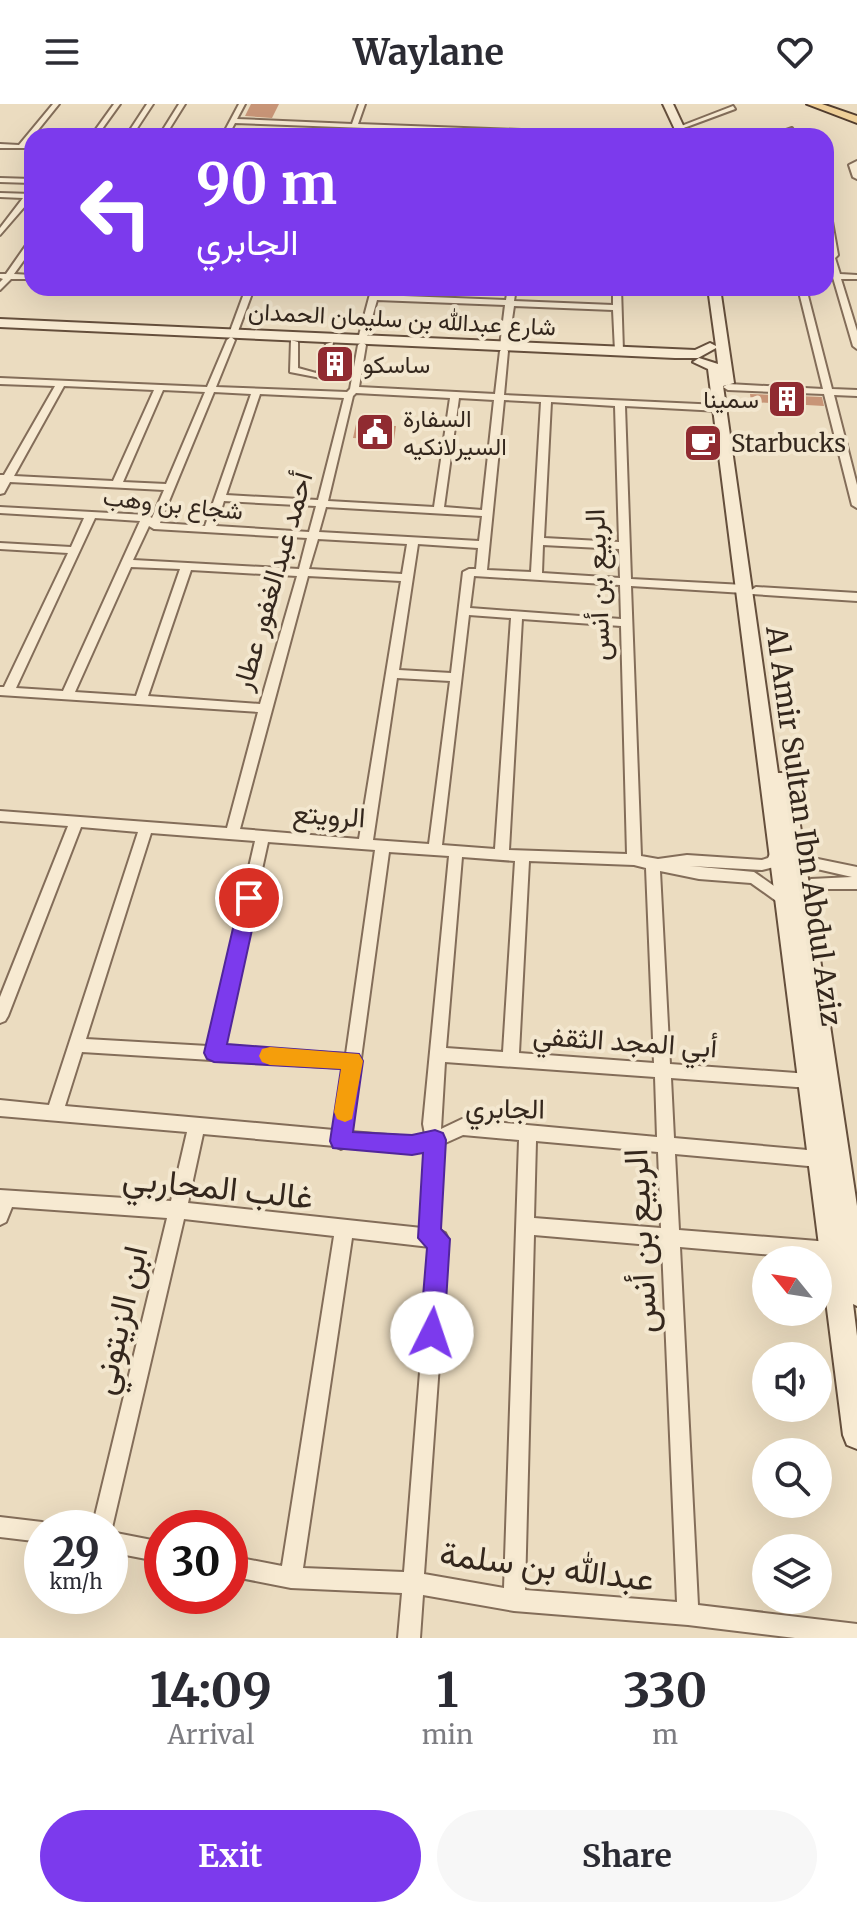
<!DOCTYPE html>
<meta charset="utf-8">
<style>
:root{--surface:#fff;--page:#f7f7f7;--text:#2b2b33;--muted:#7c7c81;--accent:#7c3aed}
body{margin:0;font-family:Merriweather,Vazirmatn,serif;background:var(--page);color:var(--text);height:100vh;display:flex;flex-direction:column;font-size:30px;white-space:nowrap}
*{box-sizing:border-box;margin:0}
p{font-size:26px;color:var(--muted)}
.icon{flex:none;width:44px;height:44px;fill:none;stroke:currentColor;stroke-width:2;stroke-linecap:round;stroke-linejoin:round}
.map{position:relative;height:1534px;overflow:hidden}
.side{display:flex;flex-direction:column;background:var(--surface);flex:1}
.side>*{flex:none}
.banner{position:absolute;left:24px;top:24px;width:810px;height:168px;border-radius:24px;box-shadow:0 8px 32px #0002;background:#7c3aed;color:#fff;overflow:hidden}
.needle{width:52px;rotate:300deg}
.tools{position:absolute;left:752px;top:1142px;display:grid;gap:16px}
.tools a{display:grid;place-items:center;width:80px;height:80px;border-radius:50%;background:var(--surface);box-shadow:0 8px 32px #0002;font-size:40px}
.speed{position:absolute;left:24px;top:1406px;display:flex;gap:16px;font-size:40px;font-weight:700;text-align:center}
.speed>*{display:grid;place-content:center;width:104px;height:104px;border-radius:50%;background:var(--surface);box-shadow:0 8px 32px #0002;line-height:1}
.speed small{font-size:20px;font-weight:400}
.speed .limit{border:12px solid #d22;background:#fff;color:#111}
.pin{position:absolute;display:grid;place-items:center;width:68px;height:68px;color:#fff;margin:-34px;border:4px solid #fff;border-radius:50%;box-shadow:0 2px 8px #0007}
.me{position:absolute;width:88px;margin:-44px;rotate:4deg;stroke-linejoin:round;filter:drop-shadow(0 0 6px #0008)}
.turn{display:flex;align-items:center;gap:28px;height:168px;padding:0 40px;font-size:36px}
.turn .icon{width:104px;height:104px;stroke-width:2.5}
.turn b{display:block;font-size:56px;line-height:68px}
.eta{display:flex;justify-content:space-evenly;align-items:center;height:136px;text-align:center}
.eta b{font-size:48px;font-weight:700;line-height:56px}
.primary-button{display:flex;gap:16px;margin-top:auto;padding:16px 40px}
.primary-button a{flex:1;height:92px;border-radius:48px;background:var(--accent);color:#fff;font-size:32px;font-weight:700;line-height:92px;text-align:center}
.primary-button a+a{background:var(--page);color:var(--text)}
header{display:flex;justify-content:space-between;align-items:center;height:104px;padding:0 40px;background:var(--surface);font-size:36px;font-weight:700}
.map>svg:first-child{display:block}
.green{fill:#c5c994}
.building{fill:#c89577}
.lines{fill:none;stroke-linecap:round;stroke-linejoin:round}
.street-casing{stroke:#836d59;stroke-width:4}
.secondary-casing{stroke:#654f3c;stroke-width:4}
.primary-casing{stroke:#513c2d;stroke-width:4}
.street{fill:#f7ead2;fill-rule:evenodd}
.secondary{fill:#f7ead2;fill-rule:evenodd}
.primary{fill:#eecf98;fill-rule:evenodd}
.route{fill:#7c3aed;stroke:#51269a;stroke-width:2}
.slow{fill:#f59e0b}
.labels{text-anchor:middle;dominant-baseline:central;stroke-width:8;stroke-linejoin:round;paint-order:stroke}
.far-street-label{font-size:24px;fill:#34271d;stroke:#f3e7cf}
.far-poi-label{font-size:24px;fill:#34271d;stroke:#f3e7cf;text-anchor:start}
.street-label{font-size:28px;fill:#34271d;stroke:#f3e7cf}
.near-street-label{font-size:34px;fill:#34271d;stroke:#f3e7cf}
</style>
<header><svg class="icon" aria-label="menu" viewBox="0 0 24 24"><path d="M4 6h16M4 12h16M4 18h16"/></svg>Waylane<svg class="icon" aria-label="heart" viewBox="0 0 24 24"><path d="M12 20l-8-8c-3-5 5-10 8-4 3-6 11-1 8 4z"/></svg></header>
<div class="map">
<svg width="857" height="1534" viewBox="0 0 857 1534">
<rect width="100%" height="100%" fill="#ebdcc0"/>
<polygon class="green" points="330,23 408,26 406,32 327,32"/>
<g class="building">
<polygon points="251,0 279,0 272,14 245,12"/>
<polygon points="750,290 822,293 824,302 751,298"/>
<polygon points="356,320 396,322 394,336 353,334"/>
</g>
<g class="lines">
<defs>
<g id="street">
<polygon points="53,0 59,0 26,41 30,42 30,44 0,44 0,40 19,41"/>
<polygon points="114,0 120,0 97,32 91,32"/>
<polygon points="147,0 153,0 132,32 126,32"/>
<polygon points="179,0 185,0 165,32 159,32"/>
<polygon points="239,0 245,0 237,15 352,20 359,0 365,0 358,20 627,30 630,32 574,32 235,19 228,32 222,32"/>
<polygon points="733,2 735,5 681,25 676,24"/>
<polygon points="792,24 794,27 779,32 769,32"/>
<polygon points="826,37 829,38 829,40 826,41"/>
<polygon points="857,57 857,75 853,73 849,61"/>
<polygon points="0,74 32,75 32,79 0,78"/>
<polygon points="0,89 32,90 32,94 0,131 0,124 23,94 0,93"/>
<polygon points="826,104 830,106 838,151 835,154 840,170 857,171 857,175 841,175 857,227 857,245 853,242 827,153 830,150 826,128"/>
<polygon points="29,137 32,137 32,145 14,170 32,171 32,175 11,175 0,186 0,178 3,175 0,174 0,170 6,170"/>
<polygon points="246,184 254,184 237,230 230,232 229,230"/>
<path d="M280,184h100l-2,7 128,5 2,-12h8l-2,13 99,4v-17h8l2,63 -4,3 -4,-3 -2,-41 -99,-4 -6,40 -3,2 3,3 -4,44 216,10 5,3 -5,3 -95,-5 6,173 113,6 6,4 -6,4 -113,-7 10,270 17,3 29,-4 75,5 6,-2 6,-12h10l2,4 -8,16 -16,4 -72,-4 64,6 37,26 2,4 -2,4 -5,2 -35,-25 -52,-4 -39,-8 10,193 140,10 6,2 2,5 -2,5 -6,2 -139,-10 3,60 145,13 6,2 2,6 -2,6 -6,2 -144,-13 4,76 151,12 6,3 3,6 -3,6 -6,3 -150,-13 18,358 159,19v14h-62l-107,-13 -174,-14 -91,-16 -3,43h-22l4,-45 -111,-5 -61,-12v-20l52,10 52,-330 -150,-17 -73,313 51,10v20l-52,-10v-24h-18l75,-310 -155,-11 -6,15 -6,3v-35l171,11 16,-69 -187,-16v-16l49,5 89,-273 -57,-5 -73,189 -3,5 -5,2v-26l68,-171 -68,-5v-10l227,17 31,-116 -258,-17v-8h4l64,-134 -68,-4v-6l71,4 13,-29 -84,-5v-6l147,8 5,3 12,-28 -154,-8 -6,11 -4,1v-19h4l51,-89 -55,-2v-6l207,9 20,-47 4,-3 4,3 -19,47 131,5 3,-3 8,-44 4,-3 4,3 -7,42 136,7 5,-43 3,-3 -3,-2 5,-41 -128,-5 -11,39 -4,3 -4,-3 12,-45 -86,-4zM64,282l90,4 -41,91 -99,-5zM163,286l42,2 -39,92 -43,-2zM214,288l37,2 -46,132 -45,-3zM356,289l94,5 -16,109 -106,-6 25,-105zM260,290l84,4 -26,102 -92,-5zM459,294l35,2 -12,110 -38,-3zM504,296l37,2 -10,170 -44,-2zM551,298l64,4 4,136 -75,-4zM224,397l92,5 -7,26 -93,-6zM326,403l156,9 -3,25 -160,-9zM95,414l45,3 -77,170 -47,-3zM149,422l5,3 153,9 -8,31 -166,-9zM318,435l89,5 -5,30 -93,-5zM418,440l60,4 -2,21h-7l-6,3 -12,101 -52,-3zM543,441l76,4 1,29 -78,-5zM131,463l49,2 -44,127 -61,-4zM191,466l106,6 -37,128 -112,-8zM308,472l93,5 -42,258 -119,-10zM474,472l146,9 1,34 -151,-11zM469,511l42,3 -16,231 -53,-4zM522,515l99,7 6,228 -118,-4zM397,574l53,3 -21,163 -56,-4zM151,729l104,8 -47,205 -122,-7zM268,738l107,8 -29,204 -123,-7zM389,748l60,4 -26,268 2,10 -13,3 -61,-5zM462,753l53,4 -12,191 -57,-4zM529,757l105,4 12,3 8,195 -135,-10zM82,948l261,16 -9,62 -269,-24zM445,958l210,15 2,60 -195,-18 -21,10zM203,1030l132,12 6,3 5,-2 66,6 14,-3 -4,78 -234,-25zM463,1031l56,5 -15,448 -80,-14 24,-335 -3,-6 -6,-3 4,-86zM536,1037l122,11 3,76 -127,-10zM534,1131l128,11 15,356 -152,-12zM352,1134l78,9 -26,325 -101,-4z"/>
<polygon points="798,184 806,184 832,285 857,286 857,292 834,291 857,381 857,404 852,401 824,290 728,286 723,283 728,280 823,285"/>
<polygon points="291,236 298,238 298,264 316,269 320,265 326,240 333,238 329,266 321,274 290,268"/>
<polygon points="756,483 857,489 857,497 752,490 750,487"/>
<polygon points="794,737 799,738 813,754 857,763 857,785 819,785 806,798 796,798 794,794 811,775 852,773 804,762 787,742"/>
<polygon points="0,1413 42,1418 49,1421 51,1424 42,1424 42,1438 0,1433"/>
</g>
<g id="secondary">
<polygon points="663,0 673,0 688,32 678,32"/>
<polygon points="708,184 720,184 734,279 723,282 778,669 791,669 793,674 857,1102 857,1202 853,1200 857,1232 857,1345 847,1341 843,1331 708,265 693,258 699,254 718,260 716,244 698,254 675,254 0,223 0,215 695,246 710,239 716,242"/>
</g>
<polygon id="primary" points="807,0 822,0 857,12 857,19"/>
</defs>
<use href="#street" class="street-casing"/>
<use href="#secondary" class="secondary-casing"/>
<use href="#primary" class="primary-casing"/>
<use href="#street" class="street"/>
<use href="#secondary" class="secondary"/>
<use href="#primary" class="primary"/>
</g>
<polygon class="route" points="249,787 259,794 227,940 359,950 363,957 353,1028 412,1031 435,1026 443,1029 446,1036 441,1125 450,1135 444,1229 441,1237 432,1241 423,1237 420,1229 427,1144 418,1134 423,1049 412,1051 333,1044 330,1037 341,965 214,958 207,955 204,949 240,794"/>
<polygon class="slow" points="270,943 359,950 363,957 352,1015 345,1018 337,1015 334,1008 341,965 270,961 262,958 259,952 262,945"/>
<defs>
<symbol id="building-square" viewBox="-11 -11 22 22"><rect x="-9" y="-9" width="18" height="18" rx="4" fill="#902b31" stroke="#f3e7cf"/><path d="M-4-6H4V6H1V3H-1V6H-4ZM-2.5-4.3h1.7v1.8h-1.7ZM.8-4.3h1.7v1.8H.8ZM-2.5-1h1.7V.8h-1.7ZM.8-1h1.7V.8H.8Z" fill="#fff"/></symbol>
<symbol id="civic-square" viewBox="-11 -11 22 22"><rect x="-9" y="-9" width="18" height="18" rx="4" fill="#902b31" stroke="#f3e7cf"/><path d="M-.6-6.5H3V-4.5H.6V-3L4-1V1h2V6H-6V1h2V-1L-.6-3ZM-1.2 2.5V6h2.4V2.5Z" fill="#fff"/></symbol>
<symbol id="cafe-square" viewBox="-11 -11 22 22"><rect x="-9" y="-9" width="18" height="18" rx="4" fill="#902b31" stroke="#f3e7cf"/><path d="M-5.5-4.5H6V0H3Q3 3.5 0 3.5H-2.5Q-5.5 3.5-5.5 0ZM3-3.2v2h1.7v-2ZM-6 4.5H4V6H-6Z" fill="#fff"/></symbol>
</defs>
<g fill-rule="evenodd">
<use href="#building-square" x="313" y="238" width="44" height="44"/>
<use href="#building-square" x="765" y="273" width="44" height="44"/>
<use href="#civic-square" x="353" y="306" width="44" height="44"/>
<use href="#cafe-square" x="681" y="317" width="44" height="44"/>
</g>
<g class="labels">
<g class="far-street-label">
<text transform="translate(402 215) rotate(3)">شارع عبدالله بن سليمان الحمدان</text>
<text transform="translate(173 400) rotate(6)">شجاع بن وهب</text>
</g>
<g class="far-poi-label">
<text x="363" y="260">ساسكو</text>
<text x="759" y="295" text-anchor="end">سمينا</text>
<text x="403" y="314">السفارة<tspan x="403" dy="28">السيرلانكيه</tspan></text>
<text x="731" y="339">Starbucks</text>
</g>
<g class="street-label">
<text transform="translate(272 477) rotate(-74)">أحمد عبدالغفور عطار</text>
<text transform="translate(597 481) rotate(-92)">الربيع بن أنس</text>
<text transform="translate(329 711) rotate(4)">الرويتع</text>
<text transform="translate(804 722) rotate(82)">Al Amir Sultan Ibn Abdul Aziz</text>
<text transform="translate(625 937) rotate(4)">أبي المجد الثقفي</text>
<text transform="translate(505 1004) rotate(1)">الجابري</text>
</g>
<g class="near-street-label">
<text transform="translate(218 1083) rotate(6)">غالب المحاربي</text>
<text transform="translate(640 1137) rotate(-93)">الربيع بن أنس</text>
<text transform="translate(119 1216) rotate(-77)">ابن الزيتوني</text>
<text transform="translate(547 1462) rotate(7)">عبدالله بن سلمة</text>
</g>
</g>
</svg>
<div class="tools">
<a><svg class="needle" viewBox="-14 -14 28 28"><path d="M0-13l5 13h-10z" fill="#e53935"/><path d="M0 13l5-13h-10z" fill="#7c7c81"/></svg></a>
<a><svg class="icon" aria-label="sound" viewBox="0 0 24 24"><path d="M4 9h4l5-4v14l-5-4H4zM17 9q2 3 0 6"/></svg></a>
<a><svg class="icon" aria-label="search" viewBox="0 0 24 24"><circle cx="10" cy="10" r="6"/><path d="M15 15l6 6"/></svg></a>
<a><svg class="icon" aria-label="layers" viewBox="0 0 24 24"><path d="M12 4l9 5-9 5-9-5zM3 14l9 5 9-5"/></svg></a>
</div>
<div class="speed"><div>29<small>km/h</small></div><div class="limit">30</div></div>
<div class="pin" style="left:249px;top:794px;background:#d93025"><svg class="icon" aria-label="arrive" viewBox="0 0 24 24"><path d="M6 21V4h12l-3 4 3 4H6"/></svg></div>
<svg class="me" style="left:432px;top:1229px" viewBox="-20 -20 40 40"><circle r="19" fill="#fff"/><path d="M0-13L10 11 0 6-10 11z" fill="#7c3aed"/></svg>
<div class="banner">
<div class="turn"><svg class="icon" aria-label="left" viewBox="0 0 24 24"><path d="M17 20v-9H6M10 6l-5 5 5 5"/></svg><div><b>90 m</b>الجابري</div></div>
</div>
</div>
<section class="side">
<div class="eta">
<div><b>14:09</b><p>Arrival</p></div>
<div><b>1</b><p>min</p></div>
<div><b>330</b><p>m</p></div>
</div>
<div class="primary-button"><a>Exit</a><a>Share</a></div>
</section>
